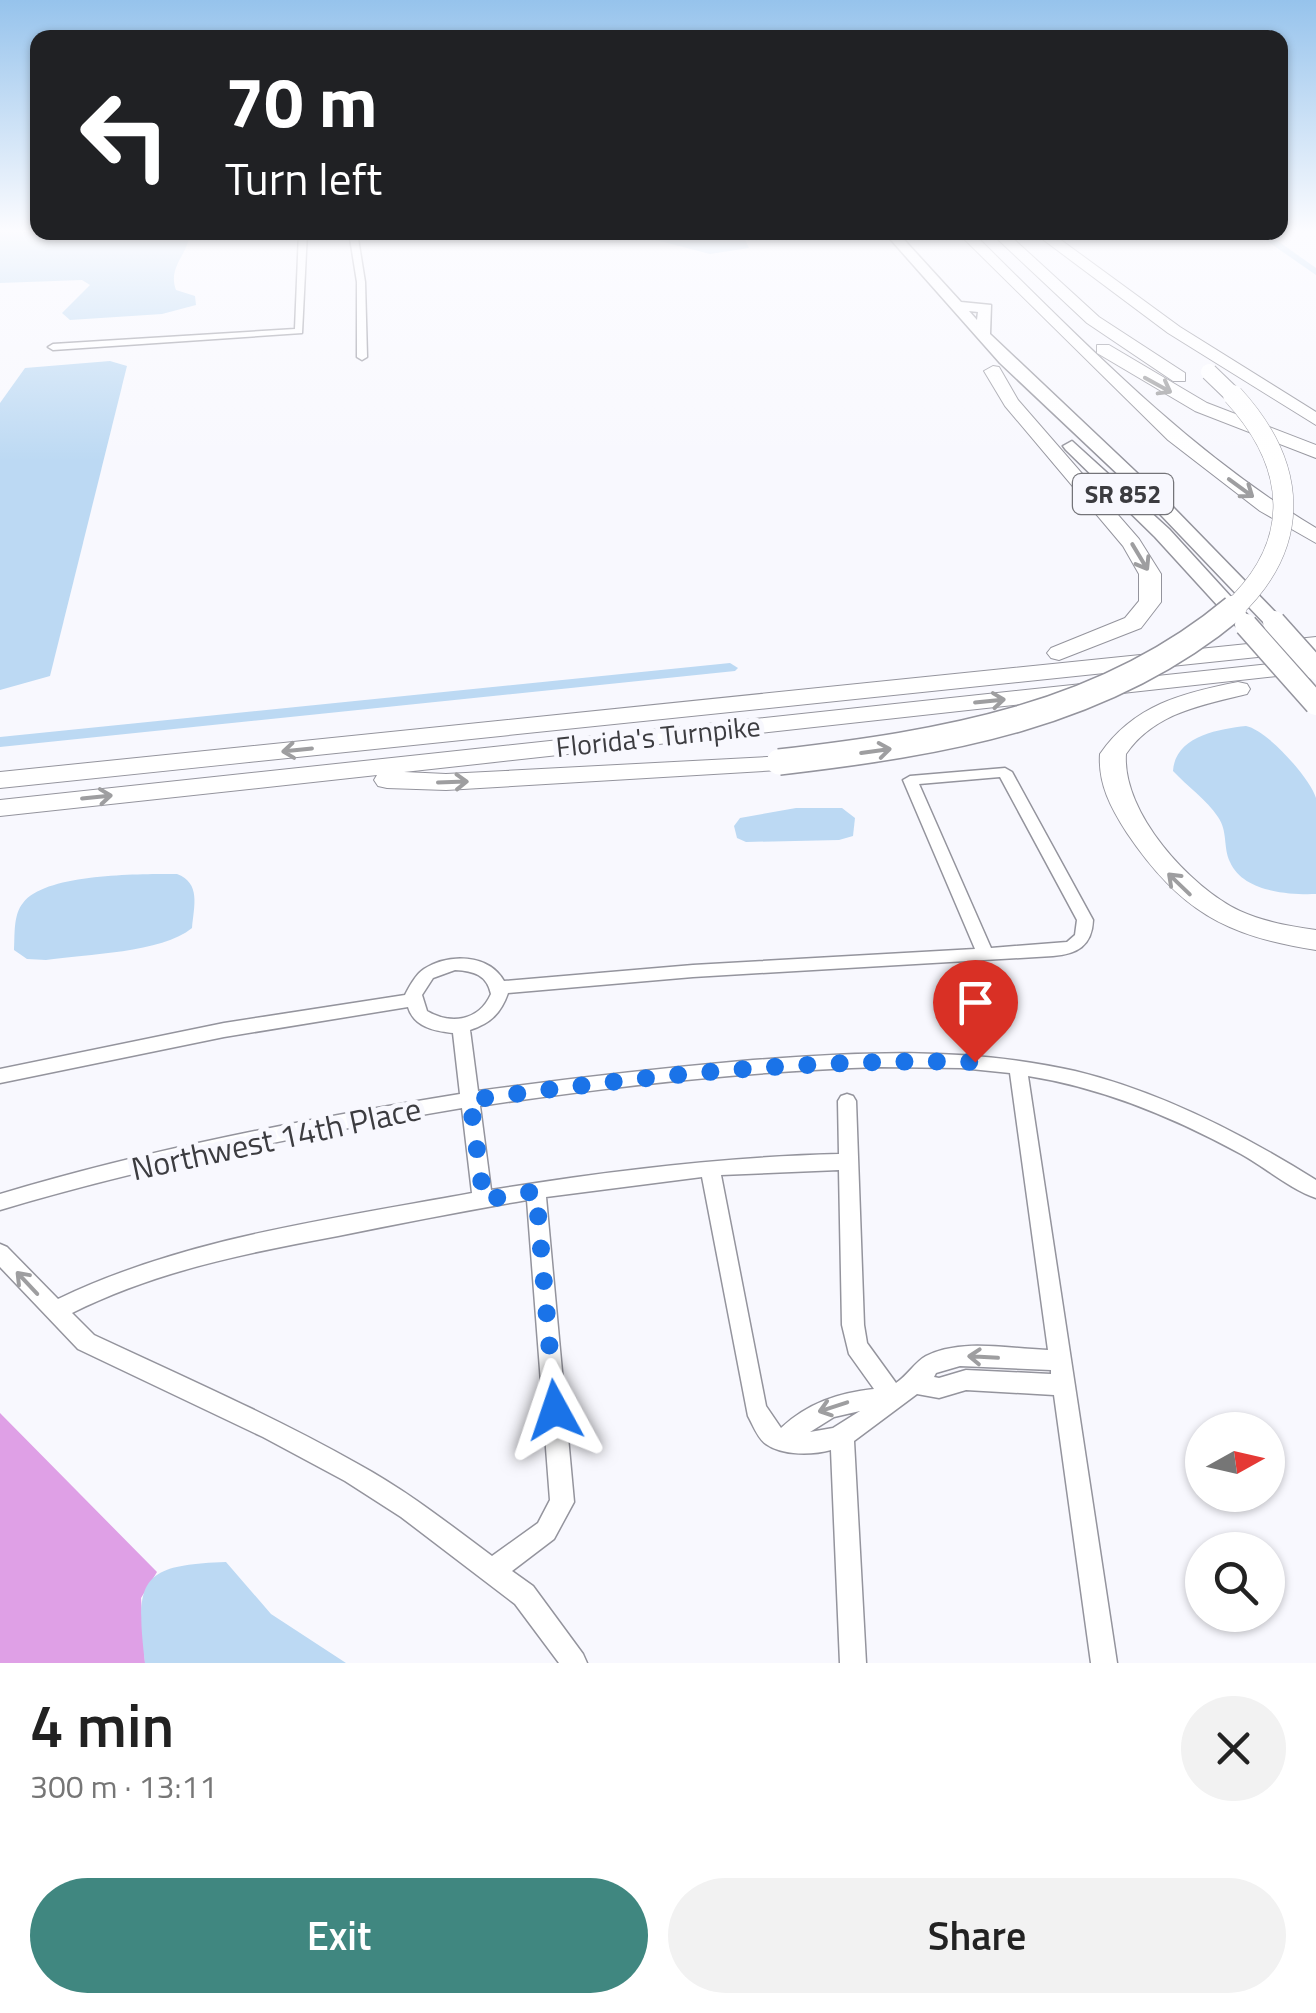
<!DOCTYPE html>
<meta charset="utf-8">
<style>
:root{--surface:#fff;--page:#f2f2f2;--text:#222;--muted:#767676;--accent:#408780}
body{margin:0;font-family:"Titillium Web",sans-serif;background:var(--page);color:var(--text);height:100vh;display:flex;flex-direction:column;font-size:38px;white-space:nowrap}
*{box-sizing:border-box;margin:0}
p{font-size:32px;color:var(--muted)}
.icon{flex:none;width:55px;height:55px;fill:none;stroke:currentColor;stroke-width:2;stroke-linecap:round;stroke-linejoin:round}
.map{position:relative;height:1663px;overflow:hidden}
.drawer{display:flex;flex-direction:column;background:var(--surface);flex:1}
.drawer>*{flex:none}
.hud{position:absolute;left:30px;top:30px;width:1258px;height:210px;border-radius:20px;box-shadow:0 2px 8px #0004;background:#202124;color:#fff;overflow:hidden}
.needle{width:65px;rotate:82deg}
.tools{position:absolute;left:1185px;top:1412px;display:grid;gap:20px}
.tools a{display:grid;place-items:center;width:100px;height:100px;border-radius:50%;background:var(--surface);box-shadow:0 2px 8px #0004;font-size:50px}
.pin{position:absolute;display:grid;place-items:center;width:85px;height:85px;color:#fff;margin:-102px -42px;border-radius:50% 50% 50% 0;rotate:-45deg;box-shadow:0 0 10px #0007}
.pin .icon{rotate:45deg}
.me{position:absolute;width:110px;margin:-55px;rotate:355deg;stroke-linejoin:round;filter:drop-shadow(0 0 8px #0008)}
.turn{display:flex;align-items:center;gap:35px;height:210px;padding:0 30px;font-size:45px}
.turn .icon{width:130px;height:130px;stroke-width:2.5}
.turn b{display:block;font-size:70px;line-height:85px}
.round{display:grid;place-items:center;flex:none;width:105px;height:105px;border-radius:52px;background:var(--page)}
.headline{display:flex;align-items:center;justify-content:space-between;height:170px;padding:0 30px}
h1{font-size:60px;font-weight:600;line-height:75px}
.action{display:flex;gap:20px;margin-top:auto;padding:20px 30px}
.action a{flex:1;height:115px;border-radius:60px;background:var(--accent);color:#fff;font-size:40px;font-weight:600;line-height:115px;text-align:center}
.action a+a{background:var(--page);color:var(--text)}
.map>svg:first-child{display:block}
.forest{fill:#dfa0e6}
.water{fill:#bcd9f3}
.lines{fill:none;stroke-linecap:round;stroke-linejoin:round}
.canal{fill:#bcd9f3;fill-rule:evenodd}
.minor-casing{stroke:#94949d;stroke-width:3}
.primary-casing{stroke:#94949d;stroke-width:3}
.motorway-casing{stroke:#94949d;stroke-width:2}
.minor{fill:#fff;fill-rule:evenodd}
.primary{fill:#fff;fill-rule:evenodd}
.motorway{fill:#fff;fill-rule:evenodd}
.primary-bridge-casing{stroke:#94949d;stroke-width:25;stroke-linecap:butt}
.motorway-bridge-far2-casing{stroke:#94949d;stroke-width:18;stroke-linecap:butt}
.motorway-bridge-far1-casing{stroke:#94949d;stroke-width:21;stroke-linecap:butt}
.motorway-bridge-casing{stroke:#94949d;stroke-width:28;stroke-linecap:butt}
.primary-bridge{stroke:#fff;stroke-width:22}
.motorway-bridge-far2{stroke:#fff;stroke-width:16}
.motorway-bridge-far1{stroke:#fff;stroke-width:20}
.motorway-bridge{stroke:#fff;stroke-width:25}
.oneway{stroke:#9e9ea0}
.route{stroke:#1a73e8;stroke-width:18;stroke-dasharray:0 32.4}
.labels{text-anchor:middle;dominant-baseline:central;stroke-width:10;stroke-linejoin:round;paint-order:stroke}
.shield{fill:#f8f8fe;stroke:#747479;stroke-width:2.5}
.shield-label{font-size:25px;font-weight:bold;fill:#3c3c40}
.street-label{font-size:28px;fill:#3c3c40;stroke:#f8f8fe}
.near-street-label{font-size:32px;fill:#3c3c40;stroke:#f8f8fe}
</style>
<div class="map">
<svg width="1316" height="1663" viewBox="0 0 1316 1663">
<rect width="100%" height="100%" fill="#f8f8fe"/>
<polygon class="forest" points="0,1413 157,1572 141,1598 145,1663 0,1663"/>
<g class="water">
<path d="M0,229l189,4c1,20 -22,33 -13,57l19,6 1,9 -34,9 -92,6 -8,-7 28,-28 -8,-5 -82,3z"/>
<polygon points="629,233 742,233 749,248 710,254"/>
<polygon points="110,361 127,366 50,676 0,690 0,403 25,368"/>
<path d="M1246,726c21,4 64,52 70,72 0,20 0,72 0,96 -27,1 -73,-2 -86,-32 -7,-14 -2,-31 -12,-45 -11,-17 -31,-31 -45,-46 2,-34 44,-42 73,-45z"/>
<polygon points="796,808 842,808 855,818 853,836 839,840 746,842 737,838 734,826 740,818"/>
<path d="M177,874c24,9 17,32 15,54 -30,25 -106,26 -146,32l-19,-1 -13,-9c1,-15 -1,-35 9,-47 22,-30 118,-29 154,-29z"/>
<path d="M226,1562l45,52 75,49h-201c-10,-84 -5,-98 81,-101z"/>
</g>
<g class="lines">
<g class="canal">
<polygon points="1254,232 1265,232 1316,268 1316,275"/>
<polygon points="730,663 738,668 735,671 0,747 0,737"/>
</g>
<defs>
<g id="minor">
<polygon points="299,232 307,232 302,333 53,350 48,347 53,344 295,329"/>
<polygon points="349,232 357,232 365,282 367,357 362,360 357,357 357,282"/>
<path d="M1005,768l7,4 81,148c-1,26 -16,34 -40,36l-360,21 -185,16c-7,20 -17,30 -38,37l8,61c88,-12 176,-22 264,-30 111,-9 224,-15 333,10 86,21 166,62 241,109v18c-26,-9 -50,-30 -75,-44 -66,-36 -137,-66 -213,-78l89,587h-26l-37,-268 -88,-5 -27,8 -22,-4 -63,47 12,222h-26l-9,-213c-18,5 -48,6 -65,-6 -8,-5 -13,-19 -18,-28l-46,-239 -156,20 28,305 -20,37 -42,32 21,15 50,68 4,9h-28l-44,-59 -114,-87 -56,-36 -82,-44 -185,-88 -78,-82v-23l7,3 51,52c129,-62 275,-80 414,-106l-10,-85c-155,26 -311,57 -462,102v-16c150,-45 306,-75 460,-100l-7,-61c-19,-2 -39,-6 -45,-26l-184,30 -224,46v-14l224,-46 181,-28c4,-8 11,-21 19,-26 25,-16 65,-15 80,12l189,-16 282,-16 -72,-169 7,-4zM1000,777l77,143 -2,15 -8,7 -76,6 -72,-164zM455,970c19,1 32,5 36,24 -12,27 -40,31 -64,17l-5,-16 11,-17zM881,1067l80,1 49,5 38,277c-38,-1 -86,-12 -122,6 -11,6 -19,20 -30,27l-29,-40 -3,-18 -8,-224 -3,-5 -6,-2 -6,2 -3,5 1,53c-117,3 -232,17 -348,36l-11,-84c133,-20 267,-35 401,-39zM839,1170l3,155 7,29 25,35c-36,4 -66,14 -93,39l-15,-22 -45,-231zM527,1200l23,300 -12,23 -46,33c-43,-32 -86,-66 -134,-92 -85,-48 -176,-88 -264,-129l-22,-22c84,-42 174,-60 266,-77 63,-13 126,-25 189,-36zM960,1366l91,4v4l-85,-4 -27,8 -5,-1 2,-4zM860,1411l-27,17 -23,4 24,-15z"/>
</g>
<g id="primary">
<path d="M884,232h13l64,70 30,3 -1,29 181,171 110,113 3,4 -3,4h-14l-108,-113 -159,-150zM969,311l9,1 -1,8z"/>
<polygon points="1072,441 1169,529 1253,621 1256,625 1253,629 1239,629 1155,537 1066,450 1063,446"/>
</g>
<g id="motorway">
<path d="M957,232h15c109,107 213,217 344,296v15l-56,-32 -92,-71z"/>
<polygon points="990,232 1006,232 1099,317 1185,373 1185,381 1173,381 1087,323"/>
<polygon points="1033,232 1050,232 1180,327 1316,412 1316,425 1168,333"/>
<polygon points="1097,345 1109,345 1207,403 1316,445 1316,458 1195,411 1097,353"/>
<polygon points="993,366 999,367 1018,400 1139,539 1161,574 1161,602 1141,628 1059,660 1051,658 1047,653 1051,648 1125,618 1139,601 1139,574 1123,546 1005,406 984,371"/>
<polygon points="1316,637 1316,651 0,788 0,772"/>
<polygon points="1306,660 1314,662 1314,672 404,772 446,774 788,756 792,762 788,768 779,770 446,790 387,788 378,786 374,780 377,775 0,816 0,800"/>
<path d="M1238,682l9,2 3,5 -3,5c-45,11 -93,19 -121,60 -4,59 64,133 114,157 24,11 50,15 76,19v20c-91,-14 -137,-40 -189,-117 -16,-25 -29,-49 -27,-79 34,-49 82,-61 138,-72z"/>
</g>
</defs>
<use href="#minor" class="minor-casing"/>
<use href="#primary" class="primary-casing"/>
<use href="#motorway" class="motorway-casing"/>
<use href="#minor" class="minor"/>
<use href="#primary" class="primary"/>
<use href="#motorway" class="motorway"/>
<defs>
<g id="primary-bridge">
<polyline points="1274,622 1316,669"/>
<polyline points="1246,625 1316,704"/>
</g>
<polyline id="motorway-bridge-far2" points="1209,372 1236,398"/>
<path id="motorway-bridge-far1" d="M1231,611c72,-67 67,-145 2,-216"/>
<path id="motorway-bridge" d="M779,762c163,-19 325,-45 455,-154"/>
</defs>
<use href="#primary-bridge" class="primary-bridge-casing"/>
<use href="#motorway-bridge-far2" class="motorway-bridge-far2-casing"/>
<use href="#motorway-bridge-far1" class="motorway-bridge-far1-casing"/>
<use href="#motorway-bridge" class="motorway-bridge-casing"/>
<use href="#primary-bridge" class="primary-bridge"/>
<use href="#motorway-bridge-far2" class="motorway-bridge-far2"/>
<use href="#motorway-bridge-far1" class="motorway-bridge-far1"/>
<use href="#motorway-bridge" class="motorway-bridge"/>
</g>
<defs><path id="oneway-shaft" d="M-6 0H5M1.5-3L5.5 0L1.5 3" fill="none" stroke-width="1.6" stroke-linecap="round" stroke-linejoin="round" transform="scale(2.5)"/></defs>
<g class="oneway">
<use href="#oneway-shaft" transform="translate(1158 385) rotate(29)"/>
<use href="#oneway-shaft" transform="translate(1241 488) rotate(36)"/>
<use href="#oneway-shaft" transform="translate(1140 557) rotate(59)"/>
<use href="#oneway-shaft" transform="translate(990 701) rotate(-6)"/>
<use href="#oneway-shaft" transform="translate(297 750) rotate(174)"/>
<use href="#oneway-shaft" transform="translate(876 751) rotate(-8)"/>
<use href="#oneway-shaft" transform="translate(453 782) rotate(-2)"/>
<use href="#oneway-shaft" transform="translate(97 797) rotate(-6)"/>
<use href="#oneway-shaft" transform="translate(1179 884) rotate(-136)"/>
<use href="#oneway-shaft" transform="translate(27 1283) rotate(-133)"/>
<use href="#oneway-shaft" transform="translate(983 1357) rotate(-177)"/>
<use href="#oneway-shaft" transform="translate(833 1407) rotate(162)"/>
</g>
<linearGradient id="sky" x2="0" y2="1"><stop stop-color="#96c3ec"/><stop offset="0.5" stop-color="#fcfcff"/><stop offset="1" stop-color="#fcfcff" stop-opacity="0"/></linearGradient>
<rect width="1316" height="462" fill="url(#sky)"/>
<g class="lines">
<path class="route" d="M555,1410l-19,-219 -52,9 -14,-100c168,-23 335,-42 505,-38"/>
</g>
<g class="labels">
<rect class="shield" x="1073" y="474" width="100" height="40" rx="8"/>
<g class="shield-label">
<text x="1123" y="494">SR 852</text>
</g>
<g class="street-label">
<text transform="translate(658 736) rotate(-6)">Florida's Turnpike</text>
</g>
<g class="near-street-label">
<text transform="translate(276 1138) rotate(-12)">Northwest 14th Place</text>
</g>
</g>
</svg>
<div class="tools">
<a><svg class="needle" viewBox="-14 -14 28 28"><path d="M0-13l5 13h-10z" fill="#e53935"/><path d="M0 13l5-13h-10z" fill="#767676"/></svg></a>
<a><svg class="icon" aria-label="search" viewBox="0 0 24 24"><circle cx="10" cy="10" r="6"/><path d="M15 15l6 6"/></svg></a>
</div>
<div class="pin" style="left:975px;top:1062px;background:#d93025"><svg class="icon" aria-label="arrive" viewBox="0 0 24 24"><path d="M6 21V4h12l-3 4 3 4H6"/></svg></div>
<svg class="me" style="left:555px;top:1410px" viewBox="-20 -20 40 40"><path d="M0-17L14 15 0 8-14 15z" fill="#1a73e8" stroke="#fff" stroke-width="4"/></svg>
<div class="hud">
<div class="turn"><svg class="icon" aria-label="left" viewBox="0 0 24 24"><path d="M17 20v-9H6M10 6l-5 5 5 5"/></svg><div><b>70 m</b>Turn left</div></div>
</div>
</div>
<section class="drawer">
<div class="headline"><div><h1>4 min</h1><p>300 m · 13:11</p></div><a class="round"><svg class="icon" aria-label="close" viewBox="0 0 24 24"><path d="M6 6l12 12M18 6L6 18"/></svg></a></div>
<div class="action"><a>Exit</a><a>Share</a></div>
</section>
